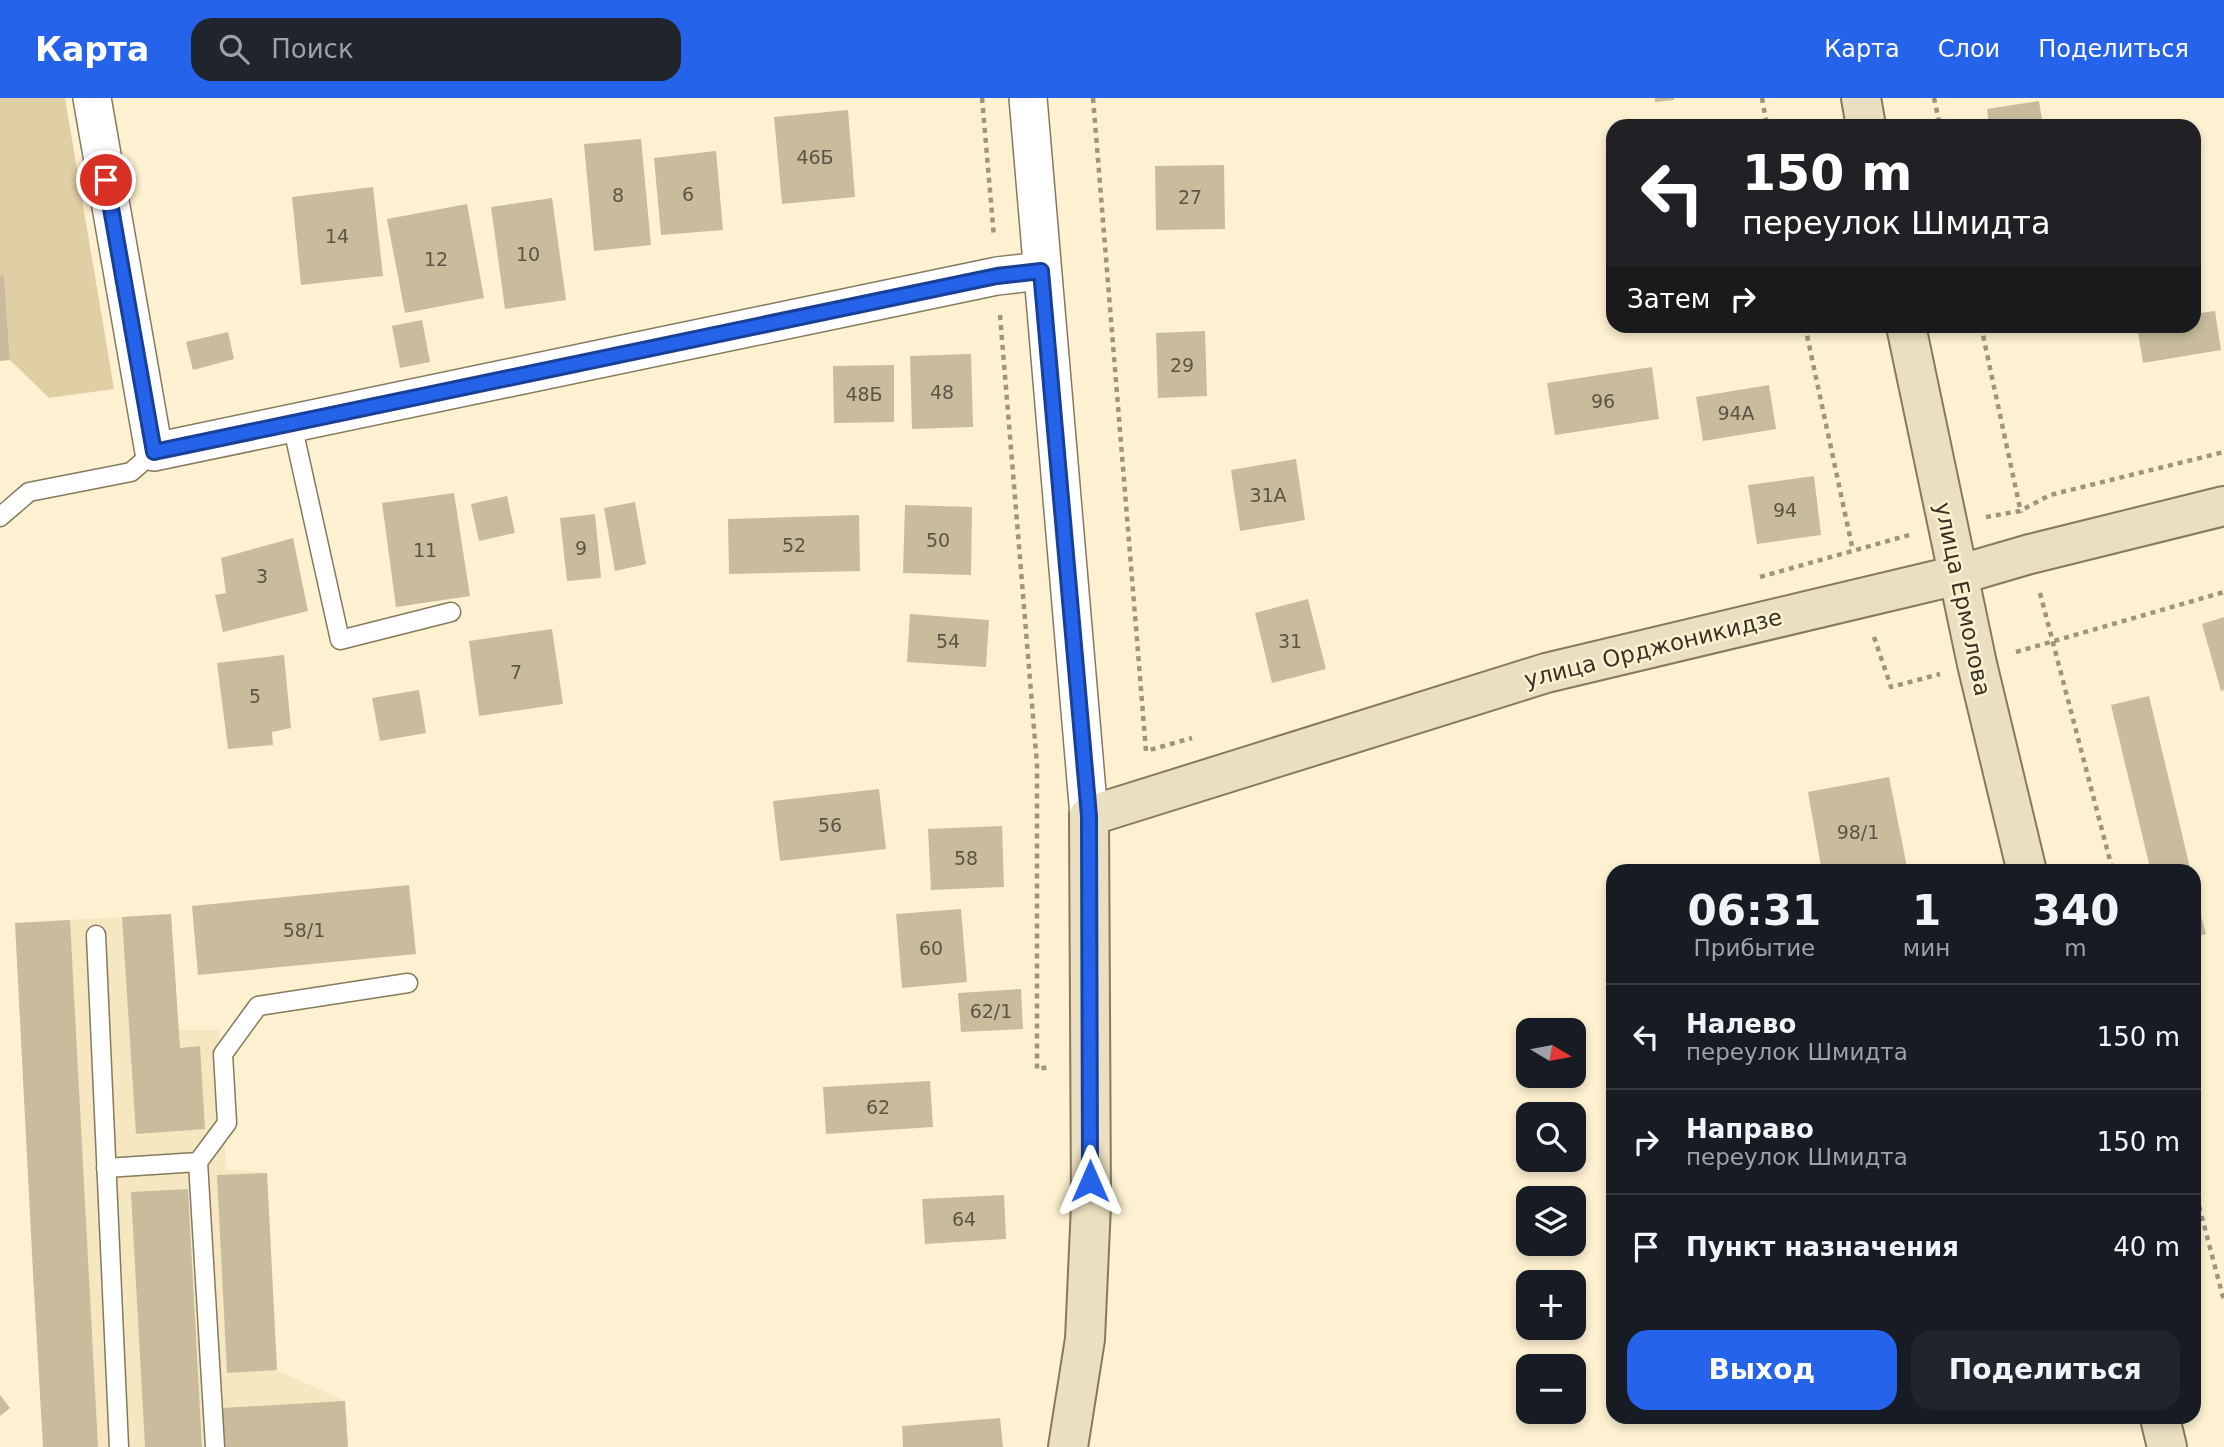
<!DOCTYPE html>
<html lang="ru">
<meta charset="utf-8">
<style>
:root{--surface:#171b24;--page:#20242c;--text:#f1f3f6;--muted:#9ea1a6;--line:#363941;--accent:#2563eb}
body{margin:0;font-family:"DejaVu Sans",sans-serif;background:var(--page);color:var(--text);height:100vh;display:flex;flex-direction:column;font-size:26px;white-space:nowrap}
*{box-sizing:border-box;margin:0}
p{font-size:23px;color:var(--muted)}
.icon{flex:none;width:38px;height:38px;fill:none;stroke:currentColor;stroke-width:2;stroke-linecap:round;stroke-linejoin:round}
.map{position:relative;flex:1;overflow:hidden}
.sheet{position:absolute;left:1606px;top:766px;width:595px;height:560px;display:flex;flex-direction:column;background:var(--surface);border-radius:21px;box-shadow:0 4px 10px #0003}
.sheet>*{flex:none}
.guide{position:absolute;left:1606px;top:21px;width:595px;height:214px;border-radius:21px;box-shadow:0 4px 10px #0003;background:#202124;color:#fff;overflow:hidden}
.needle{width:46px;rotate:100deg}
.fabs{position:absolute;left:1516px;top:920px;display:grid;gap:14px}
.fabs a{display:grid;place-items:center;width:70px;height:70px;border-radius:14px;background:var(--surface);box-shadow:0 4px 10px #0003;font-size:35px}
.pin{position:absolute;display:grid;place-items:center;width:60px;height:60px;color:#fff;margin:-30px;border:4px solid #fff;border-radius:50%;box-shadow:0 2px 7px #0007}
.me{position:absolute;width:77px;margin:-38px;rotate:0deg;stroke-linejoin:round;filter:drop-shadow(0 0 5px #0008)}
.turn{display:flex;align-items:center;gap:24px;height:147px;padding:0 21px;font-size:32px}
.turn .icon{width:91px;height:91px;stroke-width:2.5}
.turn b{display:block;font-size:49px;line-height:60px}
.then{display:flex;align-items:center;height:66px;padding:0 21px;background:#0003;gap:14px;font-size:26px}
.eta{display:flex;justify-content:space-evenly;align-items:center;height:119px;text-align:center}
.eta b{font-size:42px;font-weight:700;line-height:49px}
.cta{display:flex;gap:14px;margin-top:auto;padding:14px 21px}
.cta a{flex:1;height:80px;border-radius:21px;background:var(--accent);color:#fff;font-size:28px;font-weight:700;line-height:80px;text-align:center}
.cta a+a{background:var(--page);color:var(--text)}
ul{padding:0;list-style:none}
li{display:flex;align-items:center;gap:21px;height:105px;padding:0 21px;border-top:2px solid var(--line)}
li div{flex:1}
li b{display:block;font-size:26px}
li em{font-style:normal}
header{display:flex;align-items:center;gap:42px;box-sizing:border-box;height:98px;padding:0 35px;background:var(--accent);color:#fff}
header strong{font-size:33px}
nav{display:flex;gap:38px;margin-inline-start:auto;font-size:24px}
.search{width:490px;height:63px;background:var(--page);display:flex;align-items:center;gap:18px;box-sizing:border-box;padding:0 24px;border-radius:21px;color:var(--muted);font-size:26px}
.map>svg:first-child{display:block}
.built{fill:#f6e7c0}
.green{fill:#e0cfa5}
.building{fill:#c8bc9d}
.lines{fill:none;stroke-linecap:round;stroke-linejoin:round}
.lane-casing{stroke:#857a5d;stroke-width:21}
.street-casing{stroke:#857a5d;stroke-width:40}
.secondary-casing{stroke:#857a5d;stroke-width:42}
.path{stroke:#9d957e;stroke-width:4.5;stroke-dasharray:5 5;stroke-linecap:butt}
.lane{stroke:#fff;stroke-width:18}
.street{stroke:#fff;stroke-width:37}
.secondary{stroke:#eadfc0;stroke-width:38}
.route-casing{stroke:#184099;stroke-width:18}
.route{stroke:#2563eb;stroke-width:12}
.labels{text-anchor:middle;dominant-baseline:central;stroke-width:5;stroke-linejoin:round;paint-order:stroke}
.number-label{font-size:19px;fill:#5c5544}
.street-label{font-size:23px;fill:#383327;stroke:#fdf1d1}
</style>
<header>
<strong>Карта</strong>
<div class="search"><svg class="icon" aria-label="search" viewBox="0 0 24 24"><circle cx="10" cy="10" r="6"/><path d="M15 15l6 6"/></svg>Поиск</div>
<nav><a>Карта</a><a>Слои</a><a>Поделиться</a></nav>
</header>
<div class="map">
<svg width="2224" height="1349" viewBox="0 0 2224 1349">
<rect width="100%" height="100%" fill="#fdf1d1"/>
<polygon class="built" points="171,816 178,932 219,932 226,1071 267,1075 277,1272 345,1303 348,1349 43,1349 15,825"/>
<polygon class="green" points="0,0 65,0 114,291 49,300 10,262 4,178 0,178"/>
<g class="building">
<polygon points="1655,0 1674,0 1674,2 1655,4"/>
<polygon points="2039,3 2043,28 1989,28 1987,11"/>
<polygon points="848,12 855,99 782,106 774,19"/>
<polygon points="641,41 651,147 594,153 584,46"/>
<polygon points="716,53 723,132 661,137 654,60"/>
<polygon points="1224,67 1225,131 1156,132 1155,68"/>
<polygon points="373,89 383,178 301,187 292,99"/>
<polygon points="552,100 566,202 505,211 491,109"/>
<polygon points="467,106 484,200 405,215 387,121"/>
<polygon points="4,177 10,262 0,263 0,178"/>
<polygon points="2215,213 2221,252 2143,265 2137,228 2194,228 2194,216"/>
<polygon points="422,222 430,264 400,270 392,228"/>
<polygon points="1205,233 1207,298 1158,300 1156,235"/>
<polygon points="228,234 234,261 193,272 186,244"/>
<polygon points="971,256 973,329 912,331 910,258"/>
<polygon points="894,267 894,324 834,325 833,268"/>
<polygon points="1652,269 1659,321 1555,337 1547,285"/>
<polygon points="1769,287 1776,331 1703,343 1696,299"/>
<polygon points="1296,361 1305,422 1240,433 1231,372"/>
<polygon points="1814,378 1821,437 1757,446 1748,387"/>
<polygon points="454,395 470,498 396,509 382,405"/>
<polygon points="507,398 515,435 479,443 471,406"/>
<polygon points="635,404 646,466 615,473 604,410"/>
<polygon points="905,407 972,409 971,477 903,475"/>
<polygon points="595,416 601,480 567,483 560,420"/>
<polygon points="859,417 860,473 729,476 728,421"/>
<polygon points="293,440 308,513 223,534 215,497 226,495 221,460"/>
<polygon points="1308,501 1326,571 1272,585 1255,515"/>
<polygon points="910,516 989,522 986,569 907,564"/>
<polygon points="2224,519 2224,592 2221,593 2202,526"/>
<polygon points="552,531 563,606 479,618 469,543"/>
<polygon points="284,557 291,630 272,634 273,647 228,651 217,565"/>
<polygon points="419,592 426,635 380,643 372,600"/>
<polygon points="2149,598 2191,774 2151,774 2111,607"/>
<polygon points="1889,679 1908,774 1822,774 1808,694"/>
<polygon points="879,691 886,751 780,763 773,703"/>
<polygon points="1002,728 1004,789 931,792 928,731"/>
<polygon points="409,787 416,856 198,877 192,808"/>
<polygon points="2194,793 2206,836 2194,839"/>
<polygon points="961,811 967,884 902,890 896,816"/>
<polygon points="171,816 180,950 200,948 205,1031 136,1036 122,819"/>
<polygon points="70,822 98,1349 43,1349 33,1175 15,825"/>
<polygon points="1021,891 1023,931 961,934 958,895"/>
<polygon points="930,983 933,1029 826,1036 823,989"/>
<polygon points="267,1075 277,1272 227,1275 217,1077"/>
<polygon points="188,1091 202,1349 145,1349 131,1094"/>
<polygon points="1004,1097 1006,1141 925,1146 922,1101"/>
<polygon points="0,1297 10,1310 0,1318"/>
<polygon points="345,1303 348,1349 224,1349 222,1310"/>
<polygon points="1000,1320 1003,1349 903,1349 902,1328"/>
</g>
<g class="lines">
<defs>
<g id="lane">
<polyline points="292,326 340,542 451,514"/>
<polyline points="0,419 29,394 131,374 154,354"/>
<polyline points="96,837 119,1349"/>
<polyline points="198,1064 215,1349"/>
<polyline points="106,1070 198,1064 227,1025 223,956 258,908 408,885"/>
</g>
<g id="street">
<polyline points="92,0 154,354 997,178 1041,173"/>
<polyline points="1028,0 1089,718"/>
</g>
<g id="secondary">
<polyline points="1861,0 1866,28"/>
<polyline points="1906,228 1977,566 2027,774"/>
<polyline points="2160,1320 2167,1349"/>
<polyline points="1068,1349 1085,1241 1091,1107 1089,718 1546,575 1958,477 2030,456 2224,408"/>
</g>
</defs>
<use href="#lane" class="lane-casing"/>
<use href="#street" class="street-casing"/>
<use href="#secondary" class="secondary-casing"/>
<g class="path">
<polyline points="982,0 994,139"/>
<polyline points="1093,0 1146,653 1192,640"/>
<polyline points="1762,0 1767,28"/>
<polyline points="1934,0 1940,28"/>
<polyline points="1000,217 1037,667 1037,971 1050,969"/>
<polyline points="1805,228 1853,453"/>
<polyline points="1981,228 2021,415"/>
<polyline points="1986,419 2020,413 2050,397 2224,354"/>
<polyline points="1760,479 1909,437"/>
<polyline points="2040,495 2113,774"/>
<polyline points="1874,539 1891,589 1940,576"/>
<polyline points="2016,554 2224,494"/>
<polyline points="2194,1089 2224,1203"/>
</g>
<use href="#lane" class="lane"/>
<use href="#street" class="street"/>
<use href="#secondary" class="secondary"/>
</g>
<g class="lines">
<defs>
<polyline id="route" points="106,82 154,354 997,178 1041,173 1089,718 1090,1083"/>
</defs>
<use href="#route" class="route-casing"/>
<use href="#route" class="route"/>
</g>
<g class="labels">
<g class="number-label">
<text x="815" y="59">46Б</text>
<text x="688" y="96">6</text>
<text x="618" y="97">8</text>
<text x="1190" y="99">27</text>
<text x="337" y="138">14</text>
<text x="528" y="156">10</text>
<text x="436" y="161">12</text>
<text x="1182" y="267">29</text>
<text x="942" y="294">48</text>
<text x="864" y="296">48Б</text>
<text x="1603" y="303">96</text>
<text x="1736" y="315">94А</text>
<text x="1268" y="397">31А</text>
<text x="1785" y="412">94</text>
<text x="938" y="442">50</text>
<text x="794" y="447">52</text>
<text x="581" y="450">9</text>
<text x="425" y="452">11</text>
<text x="262" y="478">3</text>
<text x="948" y="543">54</text>
<text x="1290" y="543">31</text>
<text x="516" y="574">7</text>
<text x="255" y="598">5</text>
<text x="830" y="727">56</text>
<text x="1858" y="734">98/1</text>
<text x="966" y="760">58</text>
<text x="304" y="832">58/1</text>
<text x="931" y="850">60</text>
<text x="991" y="913">62/1</text>
<text x="878" y="1009">62</text>
<text x="964" y="1121">64</text>
</g>
<g class="street-label">
<text transform="translate(1963 501) rotate(78)">улица Ермолова</text>
<text transform="translate(1653 550) rotate(-14)">улица Орджоникидзе</text>
</g>
</g>
</svg>
<div class="fabs">
<a><svg class="needle" viewBox="-14 -14 28 28"><path d="M0-13l5 13h-10z" fill="#e53935"/><path d="M0 13l5-13h-10z" fill="#9ea1a6"/></svg></a>
<a><svg class="icon" aria-label="search" viewBox="0 0 24 24"><circle cx="10" cy="10" r="6"/><path d="M15 15l6 6"/></svg></a>
<a><svg class="icon" aria-label="layers" viewBox="0 0 24 24"><path d="M12 4l9 5-9 5-9-5zM3 14l9 5 9-5"/></svg></a>
<a>+</a>
<a>−</a>
</div>
<div class="pin" style="left:106px;top:82px;background:#d93025"><svg class="icon" aria-label="arrive" viewBox="0 0 24 24"><path d="M6 21V4h12l-3 4 3 4H6"/></svg></div>
<svg class="me" style="left:1090px;top:1083px" viewBox="-20 -20 40 40"><path d="M0-17L14 15 0 8-14 15z" fill="#2563eb" stroke="#fff" stroke-width="4"/></svg>
<div class="guide">
<div class="turn"><svg class="icon" aria-label="left" viewBox="0 0 24 24"><path d="M17 20v-9H6M10 6l-5 5 5 5"/></svg><div><b>150 m</b>переулок Шмидта</div></div>
<div class="then">Затем<svg class="icon" aria-label="right" viewBox="0 0 24 24"><path d="M7 20v-9h11M14 6l5 5-5 5"/></svg></div>
</div>
<section class="sheet">
<div class="eta">
<div><b>06:31</b><p>Прибытие</p></div>
<div><b>1</b><p>мин</p></div>
<div><b>340</b><p>m</p></div>
</div>
<ul>
<li><svg class="icon" aria-label="left" viewBox="0 0 24 24"><path d="M17 20v-9H6M10 6l-5 5 5 5"/></svg><div><b>Налево</b><p>переулок Шмидта</p></div><em>150 m</em></li>
<li><svg class="icon" aria-label="right" viewBox="0 0 24 24"><path d="M7 20v-9h11M14 6l5 5-5 5"/></svg><div><b>Направо</b><p>переулок Шмидта</p></div><em>150 m</em></li>
<li><svg class="icon" aria-label="arrive" viewBox="0 0 24 24"><path d="M6 21V4h12l-3 4 3 4H6"/></svg><div><b>Пункт назначения</b></div><em>40 m</em></li>
</ul>
<div class="cta"><a>Выход</a><a>Поделиться</a></div>
</section>
</div>
